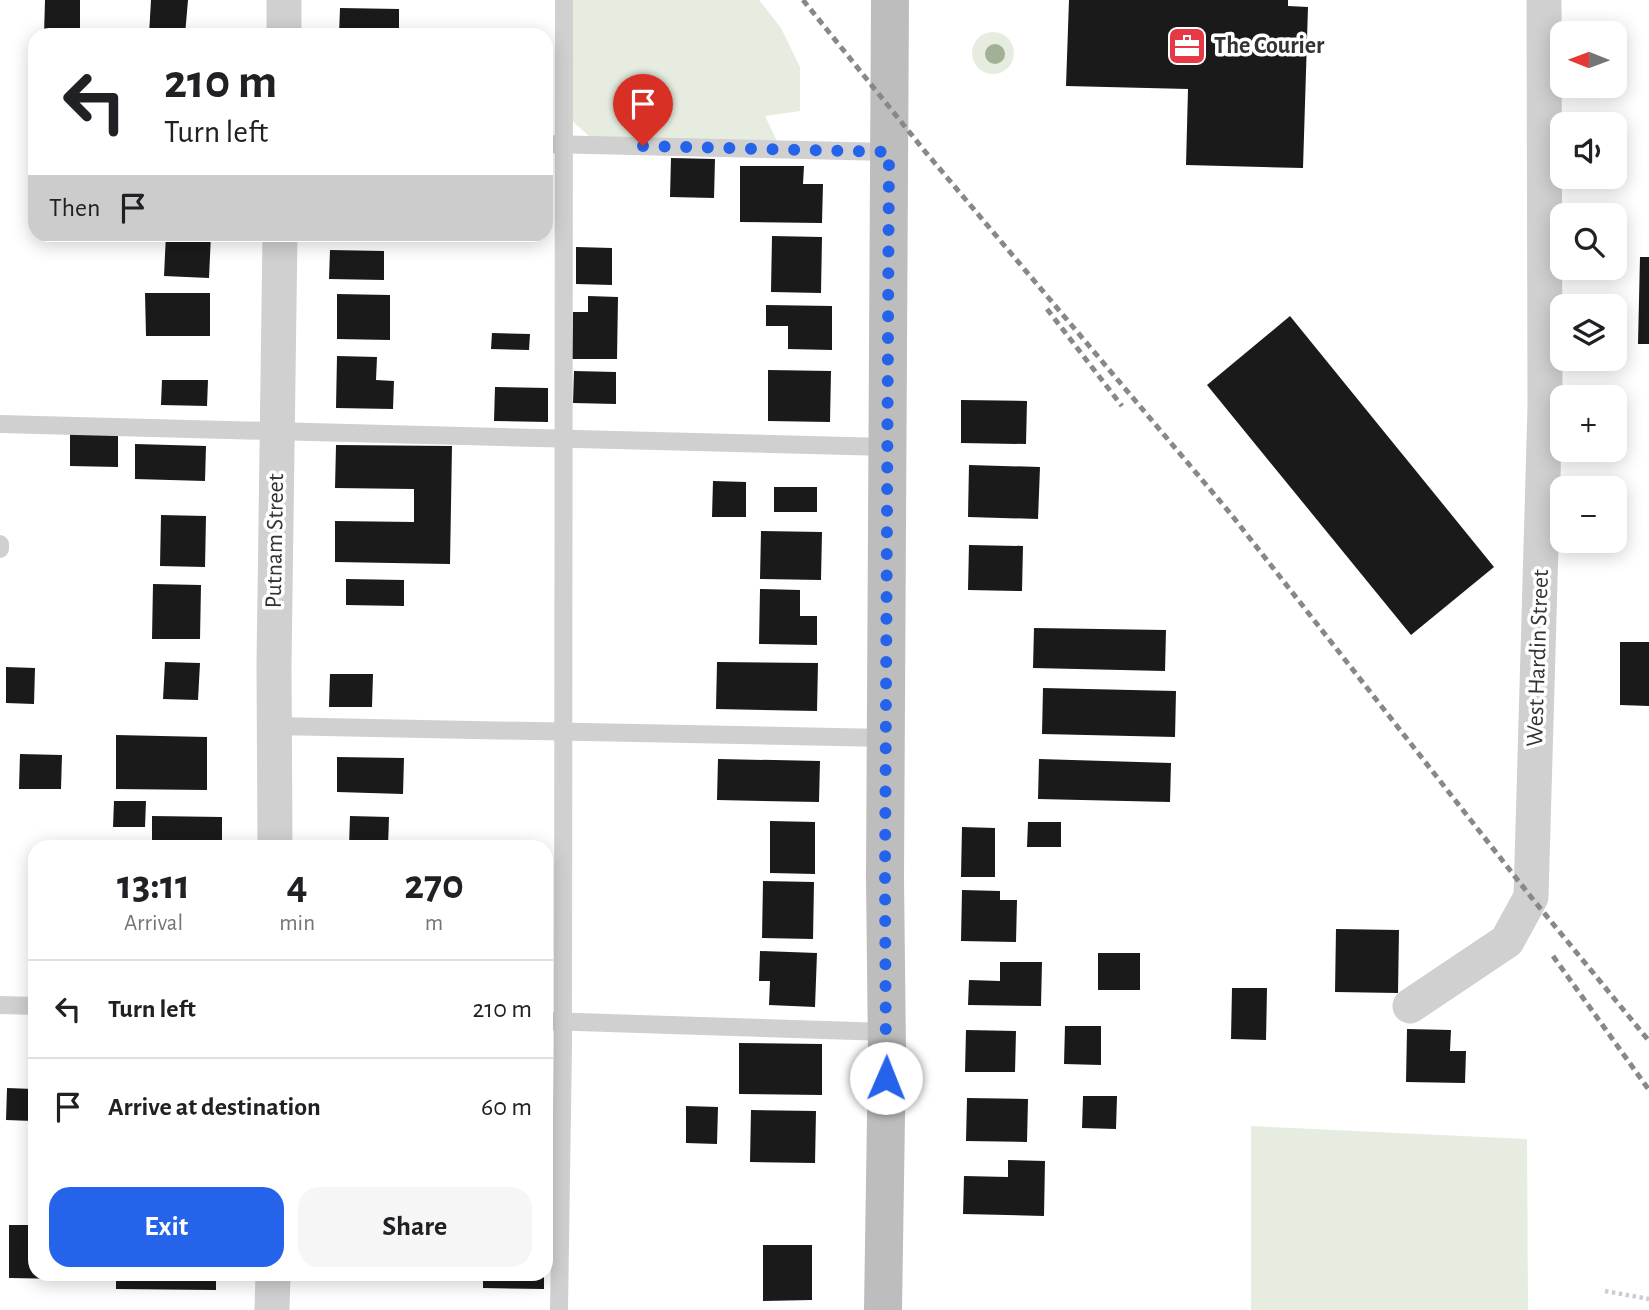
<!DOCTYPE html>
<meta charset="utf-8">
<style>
:root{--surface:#fff;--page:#f6f6f6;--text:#202124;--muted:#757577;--line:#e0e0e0;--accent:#2563eb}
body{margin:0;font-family:"Alegreya Sans",sans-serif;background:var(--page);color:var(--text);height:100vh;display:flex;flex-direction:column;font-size:26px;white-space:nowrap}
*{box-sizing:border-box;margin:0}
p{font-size:23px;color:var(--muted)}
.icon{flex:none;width:38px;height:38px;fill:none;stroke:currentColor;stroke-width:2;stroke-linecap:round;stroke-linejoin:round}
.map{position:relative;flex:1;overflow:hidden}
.details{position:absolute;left:28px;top:840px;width:525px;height:441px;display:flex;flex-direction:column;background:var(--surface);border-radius:21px;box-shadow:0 4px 18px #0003}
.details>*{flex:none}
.top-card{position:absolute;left:28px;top:28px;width:525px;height:214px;border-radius:21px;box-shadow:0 4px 18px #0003;background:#fff;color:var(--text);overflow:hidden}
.needle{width:46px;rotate:271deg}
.fabs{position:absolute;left:1550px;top:21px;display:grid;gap:14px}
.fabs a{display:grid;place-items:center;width:77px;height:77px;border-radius:14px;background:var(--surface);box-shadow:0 4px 18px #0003;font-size:35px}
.pin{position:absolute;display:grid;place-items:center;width:60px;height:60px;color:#fff;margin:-72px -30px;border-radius:50% 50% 50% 0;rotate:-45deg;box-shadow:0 0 7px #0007}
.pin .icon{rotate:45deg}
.me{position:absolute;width:77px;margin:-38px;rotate:1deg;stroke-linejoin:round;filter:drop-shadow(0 0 5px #0008)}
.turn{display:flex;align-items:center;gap:24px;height:147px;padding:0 21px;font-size:32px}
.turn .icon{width:91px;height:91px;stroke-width:2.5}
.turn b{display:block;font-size:49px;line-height:60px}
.then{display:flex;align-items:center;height:66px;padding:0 21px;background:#0003;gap:14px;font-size:26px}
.eta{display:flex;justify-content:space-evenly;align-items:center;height:119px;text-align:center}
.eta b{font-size:42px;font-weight:700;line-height:49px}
.primary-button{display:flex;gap:14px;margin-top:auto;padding:14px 21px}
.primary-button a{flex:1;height:80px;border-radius:21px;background:var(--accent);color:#fff;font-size:28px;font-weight:700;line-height:80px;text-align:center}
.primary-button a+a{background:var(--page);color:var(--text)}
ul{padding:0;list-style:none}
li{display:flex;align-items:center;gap:21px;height:98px;padding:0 21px;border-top:2px solid var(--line)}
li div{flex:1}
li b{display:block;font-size:26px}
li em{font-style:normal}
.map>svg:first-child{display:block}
.green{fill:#e6ecdf}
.building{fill:#1a1a1a}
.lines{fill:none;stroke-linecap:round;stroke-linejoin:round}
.path{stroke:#cdcdcd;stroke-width:4.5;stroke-dasharray:3.5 3.5;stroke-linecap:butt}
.lane{stroke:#d0d0d0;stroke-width:18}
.street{stroke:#d0d0d0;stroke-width:35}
.secondary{stroke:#bdbdbd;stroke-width:38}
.rail{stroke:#888;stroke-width:5;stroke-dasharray:7 5;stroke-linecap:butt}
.tree{fill:#a2b095}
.route{stroke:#2563eb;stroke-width:12;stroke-dasharray:0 21.6}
.labels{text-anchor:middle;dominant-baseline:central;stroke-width:7;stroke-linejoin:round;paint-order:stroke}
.poi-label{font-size:24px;font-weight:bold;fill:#333;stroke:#fff;text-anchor:start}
.street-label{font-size:24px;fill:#333;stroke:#fff}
</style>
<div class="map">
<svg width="1649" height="1310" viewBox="0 0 1649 1310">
<rect width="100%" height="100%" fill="#fff"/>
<g class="green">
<polygon points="571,0 759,0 781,28 800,67 800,111 765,116 777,141 590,137 571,120"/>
<circle cx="993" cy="53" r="21"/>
<polygon points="1251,1126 1527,1139 1528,1310 1251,1310"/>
</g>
<g class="building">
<polygon points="45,0 80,0 80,35 44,35"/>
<polygon points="151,0 188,0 185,35 149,35"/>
<polygon points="1069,0 1288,0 1288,6 1308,7 1303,168 1186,165 1188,89 1066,86"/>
<polygon points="340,8 399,9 399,35 339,35"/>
<polygon points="671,158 715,159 714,198 670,197"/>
<polygon points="740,166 804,166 803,184 823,184 822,223 740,222"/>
<polygon points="166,234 211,234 209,278 164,276"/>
<polygon points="772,236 822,237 821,293 771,292"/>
<polygon points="576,247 612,248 612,285 576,284"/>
<polygon points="330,250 384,251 384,280 329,279"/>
<polygon points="1640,257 1649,257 1649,344 1638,344"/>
<polygon points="145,293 210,293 210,336 146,336"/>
<polygon points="337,294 390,295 390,340 337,339"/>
<polygon points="588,296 618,297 617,359 572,359 573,312 588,312"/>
<polygon points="766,305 832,306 832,350 788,349 788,326 766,326"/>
<polygon points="1290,316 1494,567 1411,635 1207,385"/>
<polygon points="492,333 530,334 529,350 491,349"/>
<polygon points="337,356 377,357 376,380 394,381 393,409 336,408"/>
<polygon points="768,370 831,371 830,422 768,421"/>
<polygon points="574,371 616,372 616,404 573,403"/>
<polygon points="162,380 208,380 207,406 161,405"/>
<polygon points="495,387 548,388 548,422 494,421"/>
<polygon points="961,400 1027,401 1026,444 961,443"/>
<polygon points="70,434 118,435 118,467 70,466"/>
<polygon points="135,444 206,446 205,481 135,479"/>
<polygon points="336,445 452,446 450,564 335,562 335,521 414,522 414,489 335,488"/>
<polygon points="969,465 1040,467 1038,519 968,517"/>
<polygon points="713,481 746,482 746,517 712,517"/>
<rect x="774" y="487" width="43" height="25"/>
<polygon points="161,515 206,516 205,567 160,566"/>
<polygon points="761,531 822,532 821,580 760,579"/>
<polygon points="969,545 1023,546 1022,591 968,590"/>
<polygon points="346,579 404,580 404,606 346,605"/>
<polygon points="153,584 201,585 200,639 152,639"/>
<polygon points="760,589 800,590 800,616 817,616 817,645 759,644"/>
<polygon points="1034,628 1166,630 1165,671 1033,668"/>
<polygon points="1620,642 1649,642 1649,706 1620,705"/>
<polygon points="165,662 200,663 198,700 163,699"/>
<polygon points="717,662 818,663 817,711 716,709"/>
<polygon points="6,667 35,668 34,704 6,703"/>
<polygon points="330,674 373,674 372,707 329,707"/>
<polygon points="1043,688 1176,691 1175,737 1042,734"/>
<polygon points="116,735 207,737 207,790 116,789"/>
<polygon points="20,754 62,755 61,789 19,789"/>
<polygon points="337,757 404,758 403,794 337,792"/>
<polygon points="718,759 820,761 819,802 717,800"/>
<polygon points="1039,759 1171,763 1170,802 1038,799"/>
<polygon points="114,801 146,801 145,827 113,827"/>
<polygon points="152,816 222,817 222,847 152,847"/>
<polygon points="350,816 389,817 388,847 349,847"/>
<polygon points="770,821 815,822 815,874 770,873"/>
<polygon points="1028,822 1061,822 1061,847 1027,847"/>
<polygon points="962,827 995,828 995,877 961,877"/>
<polygon points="763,881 814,882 813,939 762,938"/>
<polygon points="962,890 1000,891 1000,900 1017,900 1016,942 961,941"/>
<polygon points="1336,929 1399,930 1398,993 1335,992"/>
<polygon points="760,951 817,953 815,1007 769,1005 770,981 759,981"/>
<rect x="1098" y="953" width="42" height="37"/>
<polygon points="1000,962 1042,962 1041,1006 968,1005 969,980 1000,981"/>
<polygon points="1232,988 1267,988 1266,1040 1231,1039"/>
<polygon points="1065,1026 1101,1026 1101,1065 1064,1064"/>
<polygon points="1407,1029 1451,1030 1450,1051 1466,1051 1465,1083 1406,1082"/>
<polygon points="966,1030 1016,1031 1015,1072 965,1072"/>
<polygon points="739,1043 822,1044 822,1095 739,1094"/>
<polygon points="7,1088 33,1089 33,1121 6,1120"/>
<polygon points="1083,1096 1117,1096 1116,1129 1082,1128"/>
<polygon points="967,1098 1028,1099 1027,1142 966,1141"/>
<polygon points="686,1106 718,1107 717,1144 686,1143"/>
<polygon points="751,1110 816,1111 815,1163 750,1162"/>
<polygon points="1008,1160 1045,1161 1044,1216 963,1214 964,1176 1008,1177"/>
<polygon points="9,1225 35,1225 35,1274 67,1274 67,1279 9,1278"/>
<polygon points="763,1245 812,1245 812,1300 763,1301"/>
<polygon points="116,1274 216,1274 216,1290 116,1289"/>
<polygon points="333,1274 427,1274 427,1280 333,1279"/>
<polygon points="483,1274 544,1274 544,1289 483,1288"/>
</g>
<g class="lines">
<polyline class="path" points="1605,1291 1649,1299"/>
<g class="lane">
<polyline points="546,144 889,152"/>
<polyline points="0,424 887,447"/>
<polyline points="0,544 0,549"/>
<polyline points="274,726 886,738"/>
<polyline points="0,1005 35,1006"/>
<polyline points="546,1021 887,1032"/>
<polyline points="559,1310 563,1046 564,0"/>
</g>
<g class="street">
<polyline points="284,35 284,0"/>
<polyline points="275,847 274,665 280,234"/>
<polyline points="1410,1006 1507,941 1531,897 1545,407 1544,0"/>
<polyline points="272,1310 273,1274"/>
</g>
<polyline class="secondary" points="883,1310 887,1053 885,878 890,0"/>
<g class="rail">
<polyline points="803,0 923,149 1230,513 1531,897 1649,1041"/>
<polyline points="1047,309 1122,406"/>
<polyline points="1553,956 1649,1090"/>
</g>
</g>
<circle class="tree" cx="995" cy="54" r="10"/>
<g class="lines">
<polyline class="route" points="643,146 889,152 885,878 886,1078"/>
</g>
<defs>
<symbol id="office-square" viewBox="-11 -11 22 22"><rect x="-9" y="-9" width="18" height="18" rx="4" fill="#e63946" stroke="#fff"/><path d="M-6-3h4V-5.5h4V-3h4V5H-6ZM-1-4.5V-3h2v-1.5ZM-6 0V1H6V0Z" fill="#fff"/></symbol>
</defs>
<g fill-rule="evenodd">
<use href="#office-square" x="1165" y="24" width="44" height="44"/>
</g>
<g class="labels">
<g class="poi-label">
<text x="1214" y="46">The Courier</text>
</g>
<g class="street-label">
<text transform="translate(275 541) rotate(-89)">Putnam Street</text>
<text transform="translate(1538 658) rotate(-88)">West Hardin Street</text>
</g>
</g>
</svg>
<div class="fabs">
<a><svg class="needle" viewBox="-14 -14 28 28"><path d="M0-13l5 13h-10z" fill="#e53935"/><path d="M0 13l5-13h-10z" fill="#757577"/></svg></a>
<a><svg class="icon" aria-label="sound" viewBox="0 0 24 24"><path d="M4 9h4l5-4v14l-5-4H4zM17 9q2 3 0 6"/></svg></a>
<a><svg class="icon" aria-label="search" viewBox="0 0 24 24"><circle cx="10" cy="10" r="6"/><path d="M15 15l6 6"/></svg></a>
<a><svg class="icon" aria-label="layers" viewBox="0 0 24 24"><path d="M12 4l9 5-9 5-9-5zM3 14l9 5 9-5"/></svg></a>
<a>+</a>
<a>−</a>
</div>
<div class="pin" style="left:643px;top:146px;background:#d93025"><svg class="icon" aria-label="arrive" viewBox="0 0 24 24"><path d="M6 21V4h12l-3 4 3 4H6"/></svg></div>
<svg class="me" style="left:886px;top:1078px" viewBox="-20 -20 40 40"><circle r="19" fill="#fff"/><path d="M0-13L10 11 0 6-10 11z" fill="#2563eb"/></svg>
<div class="top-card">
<div class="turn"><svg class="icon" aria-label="left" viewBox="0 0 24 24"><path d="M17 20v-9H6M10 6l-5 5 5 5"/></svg><div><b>210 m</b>Turn left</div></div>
<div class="then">Then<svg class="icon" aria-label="arrive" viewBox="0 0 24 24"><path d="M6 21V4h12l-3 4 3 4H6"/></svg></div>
</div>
<section class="details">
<div class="eta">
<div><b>13:11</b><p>Arrival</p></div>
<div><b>4</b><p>min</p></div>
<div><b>270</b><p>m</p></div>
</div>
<ul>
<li><svg class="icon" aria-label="left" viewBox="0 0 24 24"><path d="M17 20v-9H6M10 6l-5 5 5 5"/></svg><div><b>Turn left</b></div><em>210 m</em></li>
<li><svg class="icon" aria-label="arrive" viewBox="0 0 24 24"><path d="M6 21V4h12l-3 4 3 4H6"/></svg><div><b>Arrive at destination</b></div><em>60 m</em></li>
</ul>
<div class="primary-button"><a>Exit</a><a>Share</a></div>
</section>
</div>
